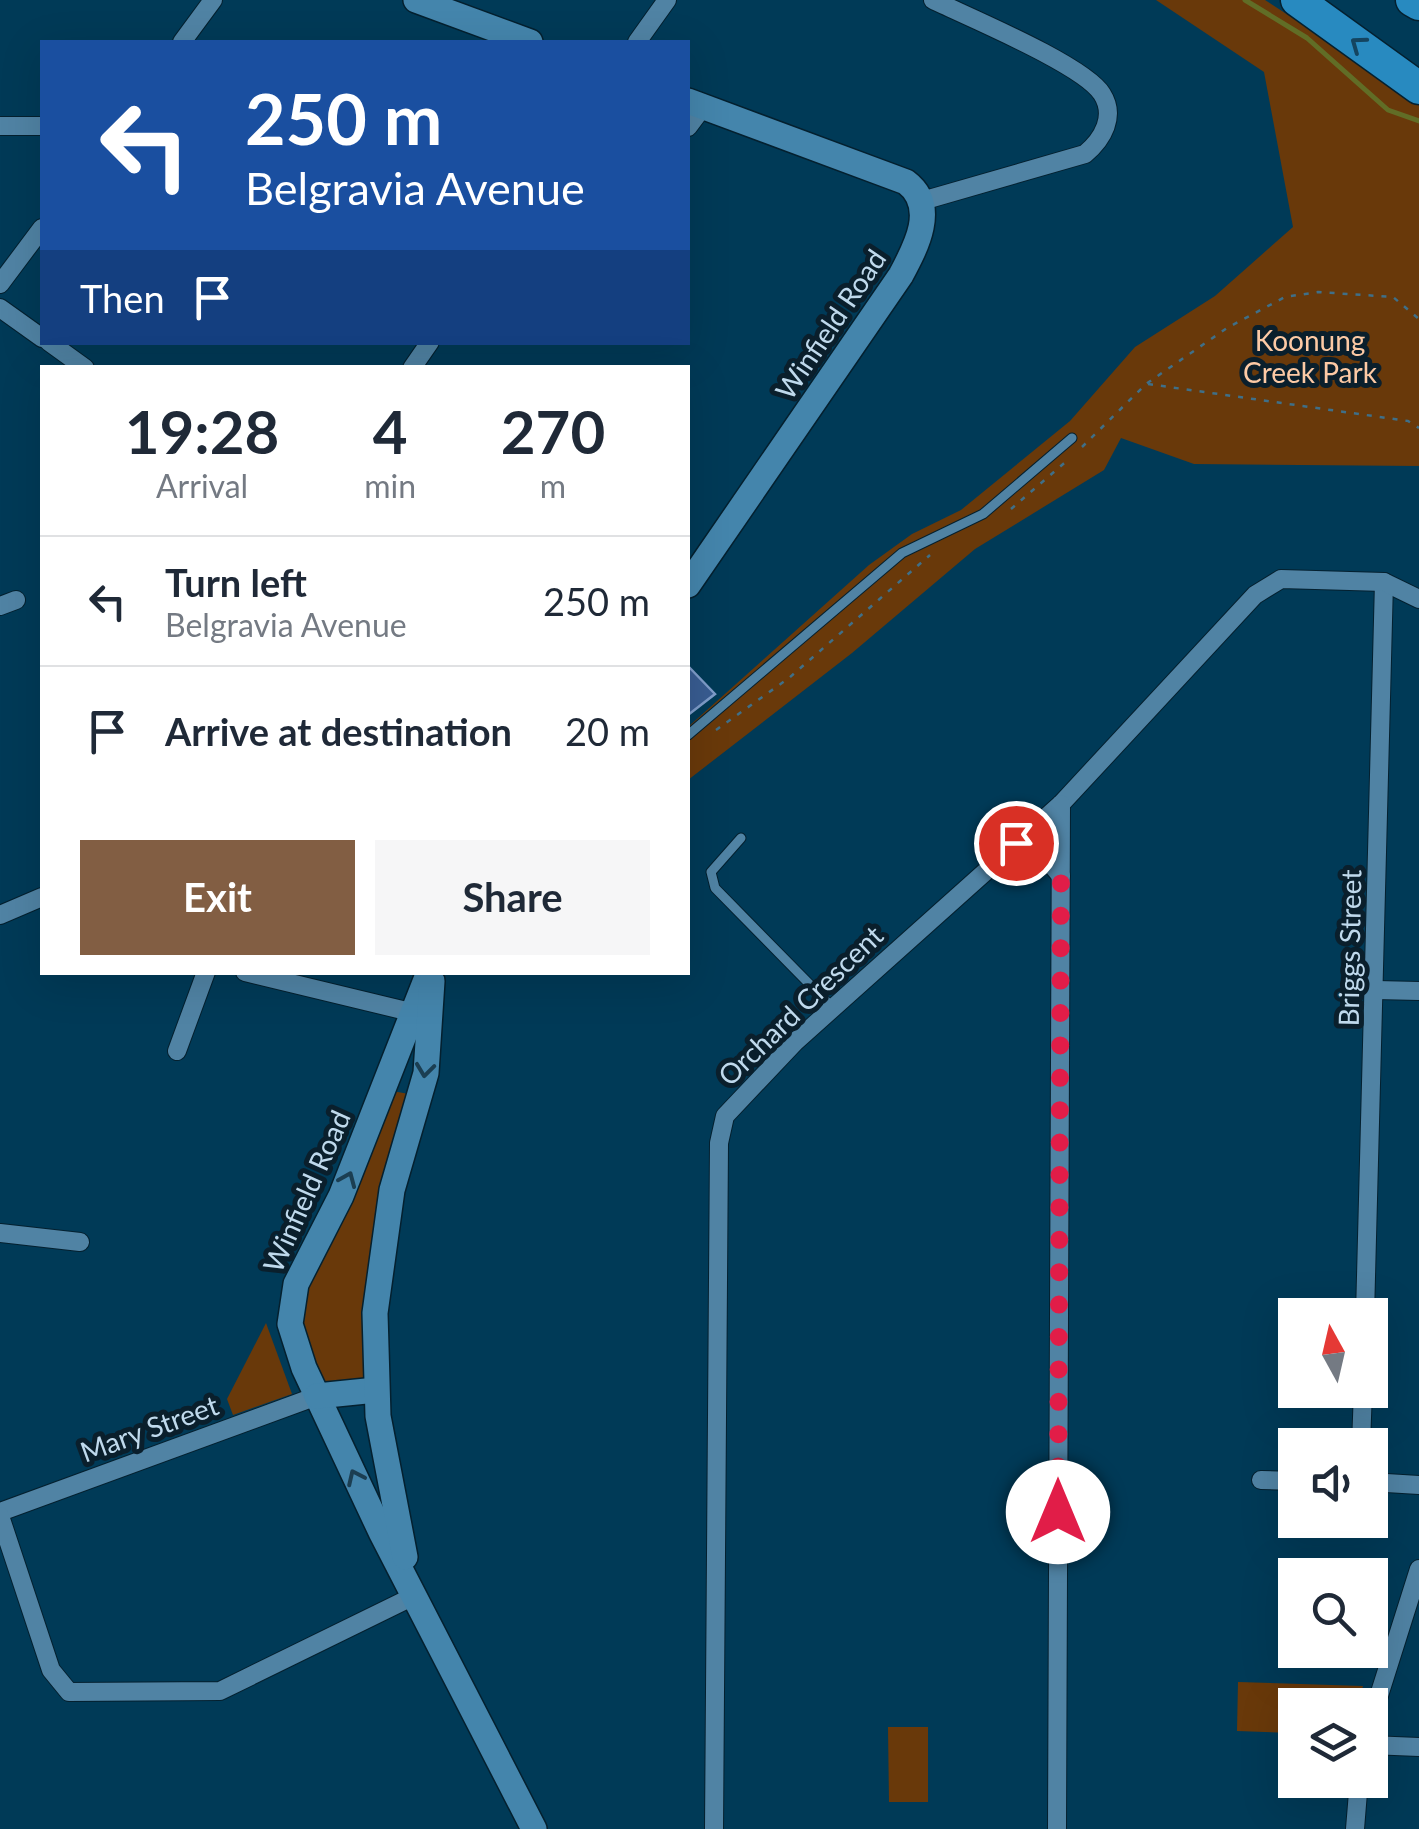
<!DOCTYPE html>
<style>
:root{--surface:#fff;--page:#f6f6f7;--text:#1f2937;--muted:#747a83;--line:#e0e1e3;--accent:#825e43}
body{margin:0;font-family:Lato,sans-serif;background:var(--page);color:var(--text);height:100vh;display:flex;flex-direction:column;font-size:38px;white-space:nowrap}
*{box-sizing:border-box;margin:0}
p{font-size:32px;color:var(--muted)}
.icon{flex:none;width:55px;height:55px;fill:none;stroke:currentColor;stroke-width:2;stroke-linecap:round;stroke-linejoin:round}
.map{position:relative;flex:1;overflow:hidden}
.panel{position:absolute;left:40px;top:365px;width:650px;height:610px;display:flex;flex-direction:column;background:var(--surface);border-radius:0px;box-shadow:0 10px 40px #0002}
.panel>*{flex:none}
.guide{position:absolute;left:40px;top:40px;width:650px;height:305px;border-radius:0px;box-shadow:0 10px 40px #0002;background:#1a4fa0;color:#fff;overflow:hidden}
.needle{width:65px;rotate:352deg}
.buttons{position:absolute;left:1278px;top:1298px;display:grid;gap:20px}
.buttons a{display:grid;place-items:center;width:110px;height:110px;border-radius:0px;background:var(--surface);box-shadow:0 10px 40px #0002;font-size:50px}
.pin{position:absolute;display:grid;place-items:center;width:85px;height:85px;color:#fff;margin:-42px;border:5px solid #fff;border-radius:50%;box-shadow:0 2px 10px #0007}
.me{position:absolute;width:110px;margin:-55px;rotate:0deg;stroke-linejoin:round;filter:drop-shadow(0 0 8px #0008)}
.turn{display:flex;align-items:center;gap:35px;height:210px;padding:0 40px;font-size:45px}
.turn .icon{width:130px;height:130px;stroke-width:2.5}
.turn b{display:block;font-size:70px;line-height:85px}
.then{display:flex;align-items:center;height:95px;padding:0 40px;background:#0003;gap:20px;font-size:38px}
.eta{display:flex;justify-content:space-evenly;align-items:center;height:170px;text-align:center}
.eta b{font-size:60px;font-weight:700;line-height:70px}
.button{display:flex;gap:20px;margin-top:auto;padding:20px 40px}
.button a{flex:1;height:115px;border-radius:0px;background:var(--accent);color:#fff;font-size:40px;font-weight:700;line-height:115px;text-align:center}
.button a+a{background:var(--page);color:var(--text)}
ul{padding:0;list-style:none}
li{display:flex;align-items:center;gap:30px;height:130px;padding:0 40px;border-top:2px solid var(--line)}
li div{flex:1}
li b{display:block;font-size:38px}
li em{font-style:normal}
.map>svg:first-child{display:block}
.green{fill:#69390a}
.lines{fill:none;stroke-linecap:round;stroke-linejoin:round}
.stream{stroke:#616d26;stroke-width:5}
.building{fill:#385c91;stroke:#7e9cc9;stroke-width:2.5}
.lane-casing{stroke:#04202f;stroke-width:11}
.street-casing{stroke:#04202f;stroke-width:20}
.secondary-casing{stroke:#04202f;stroke-width:28}
.highway-casing{stroke:#04202f;stroke-width:35}
.path{stroke:#3f6f88;stroke-width:2.5;stroke-dasharray:5 8;stroke-linecap:butt}
.lane{stroke:#5083a4;stroke-width:9}
.street{stroke:#5083a4;stroke-width:18}
.secondary{stroke:#4485ac;stroke-width:25}
.highway{stroke:#288ac0;stroke-width:32}
.oneway{stroke:#144460}
.oneway2{stroke:#1b3e52}
.route{stroke:#e11d48;stroke-width:18;stroke-dasharray:0 32.4}
.labels{text-anchor:middle;dominant-baseline:central;stroke-width:10;stroke-linejoin:round;paint-order:stroke}
.street-label{font-size:28px;fill:#bfd9ec;stroke:#0a1f2c}
.park-label{font-size:28px;fill:#fdcaa5;stroke:#0a1f2c}
</style>
<div class="map">
<svg width="1419" height="1829" viewBox="0 0 1419 1829">
<rect width="100%" height="100%" fill="#003a57"/>
<g class="green">
<polygon points="1156,0 1265,0 1419,100 1419,466 1194,464 1121,438 1104,470 975,549 852,653 688,780 688,727 869,565 912,534 961,510 1070,421 1135,347 1215,296 1293,227 1264,72"/>
<polygon points="392,1091 409,1094 368,1380 322,1385 295,1317"/>
<polygon points="266,1323 292,1394 233,1415 227,1399"/>
<polygon points="1238,1682 1363,1686 1357,1705 1295,1705 1295,1733 1237,1731"/>
<polygon points="888,1727 928,1727 928,1802 889,1802"/>
</g>
<g class="lines">
<polyline class="stream" points="1245,0 1307,38 1388,110 1419,121"/>
</g>
<polygon class="building" points="688,666 715,694 688,715"/>
<g class="lines">
<defs>
<g id="lane">
<polyline points="688,735 902,553 983,514 1072,438"/>
<polyline points="741,838 711,872 715,888 831,1006"/>
</g>
<g id="street">
<polyline points="182,42 213,0"/>
<polyline points="637,42 667,0"/>
<polyline points="0,126 42,126"/>
<polyline points="688,127 703,107"/>
<path d="M922,201l163,-47c18,-15 31,-38 17,-60 -18,-29 -134,-77 -169,-94"/>
<polyline points="0,284 42,228"/>
<polyline points="0,308 42,338"/>
<polyline points="49,342 85,368"/>
<polyline points="412,368 430,342"/>
<polyline points="0,606 16,600"/>
<polyline points="1016,843 1045,857 1061,876"/>
<polyline points="0,915 42,897"/>
<polyline points="245,972 423,1015"/>
<polyline points="1376,990 1419,991"/>
<polyline points="177,1051 206,972"/>
<polyline points="0,1233 80,1242"/>
<polyline points="1365,1315 1384,582"/>
<polyline points="1361,1445 1363,1390"/>
<polyline points="1261,1480 1295,1481"/>
<polyline points="1370,1482 1419,1485"/>
<polyline points="0,1512 317,1396"/>
<polyline points="0,1516 51,1670 69,1692 220,1691 416,1595"/>
<polyline points="1370,1724 1419,1569"/>
<polyline points="1370,1745 1419,1747"/>
<polyline points="714,1829 719,1143 725,1116 795,1042 1061,804 1255,595 1281,579 1384,582 1419,599"/>
<polyline points="1057,1829 1061,804"/>
<polyline points="1355,1829 1359,1780"/>
</g>
<g id="secondary">
<polyline points="416,0 530,42"/>
<path d="M688,101l218,81c32,24 10,65 -5,93l-213,310"/>
<polyline points="429,972 341,1196 296,1284 290,1324 304,1368 381,1532 534,1829"/>
<polyline points="317,1396 376,1390"/>
<polyline points="405,1557 378,1416 375,1313 392,1190 426,1073 432,981"/>
</g>
<g id="highway">
<polyline points="1297,0 1419,88"/>
<polyline points="1412,0 1419,4"/>
</g>
</defs>
<use href="#lane" class="lane-casing"/>
<use href="#street" class="street-casing"/>
<use href="#secondary" class="secondary-casing"/>
<use href="#highway" class="highway-casing"/>
<g class="path">
<polyline points="1148,384 1408,421 1419,428"/>
<polyline points="1082,447 1146,384 1227,328 1285,297 1318,292 1393,297 1419,319"/>
<polyline points="1011,509 1069,459"/>
<polyline points="716,730 789,678 930,555"/>
</g>
<use href="#lane" class="lane"/>
<use href="#street" class="street"/>
<use href="#secondary" class="secondary"/>
<use href="#highway" class="highway"/>
</g>
<defs><path id="oneway-chevron" d="M-2-3.5L2.5 0L-2 3.5" fill="none" stroke-width="1.6" stroke-linecap="round" stroke-linejoin="round" transform="scale(2.5)"/></defs>
<use class="oneway" href="#oneway-chevron" transform="translate(1358 44) rotate(-144)"/>
<g class="oneway2">
<use href="#oneway-chevron" transform="translate(425 1070) rotate(97)"/>
<use href="#oneway-chevron" transform="translate(348 1179) rotate(-67)"/>
<use href="#oneway-chevron" transform="translate(355 1477) rotate(-115)"/>
</g>
<g class="lines">
<polyline class="route" points="1016,843 1045,856 1061,876 1058,1512"/>
</g>
<g class="labels">
<g class="street-label">
<text transform="translate(830 324) rotate(-56)">Winfield Road</text>
<text transform="translate(1349 948) rotate(-89)">Briggs Street</text>
<text transform="translate(800 1005) rotate(-44)">Orchard Crescent</text>
<text transform="translate(306 1191) rotate(-66)">Winfield Road</text>
<text transform="translate(149 1428) rotate(-20)">Mary Street</text>
</g>
<g class="park-label">
<text x="1310" y="340">Koonung<tspan x="1310" dy="32">Creek Park</tspan></text>
</g>
</g>
</svg>
<div class="buttons">
<a><svg class="needle" viewBox="-14 -14 28 28"><path d="M0-13l5 13h-10z" fill="#e53935"/><path d="M0 13l5-13h-10z" fill="#747a83"/></svg></a>
<a><svg class="icon" aria-label="sound" viewBox="0 0 24 24"><path d="M4 9h4l5-4v14l-5-4H4zM17 9q2 3 0 6"/></svg></a>
<a><svg class="icon" aria-label="search" viewBox="0 0 24 24"><circle cx="10" cy="10" r="6"/><path d="M15 15l6 6"/></svg></a>
<a><svg class="icon" aria-label="layers" viewBox="0 0 24 24"><path d="M12 4l9 5-9 5-9-5zM3 14l9 5 9-5"/></svg></a>
</div>
<div class="pin" style="left:1016px;top:843px;background:#d93025"><svg class="icon" aria-label="arrive" viewBox="0 0 24 24"><path d="M6 21V4h12l-3 4 3 4H6"/></svg></div>
<svg class="me" style="left:1058px;top:1512px" viewBox="-20 -20 40 40"><circle r="19" fill="#fff"/><path d="M0-13L10 11 0 6-10 11z" fill="#e11d48"/></svg>
<div class="guide">
<div class="turn"><svg class="icon" aria-label="left" viewBox="0 0 24 24"><path d="M17 20v-9H6M10 6l-5 5 5 5"/></svg><div><b>250 m</b>Belgravia Avenue</div></div>
<div class="then">Then<svg class="icon" aria-label="arrive" viewBox="0 0 24 24"><path d="M6 21V4h12l-3 4 3 4H6"/></svg></div>
</div>
<section class="panel">
<div class="eta">
<div><b>19:28</b><p>Arrival</p></div>
<div><b>4</b><p>min</p></div>
<div><b>270</b><p>m</p></div>
</div>
<ul>
<li><svg class="icon" aria-label="left" viewBox="0 0 24 24"><path d="M17 20v-9H6M10 6l-5 5 5 5"/></svg><div><b>Turn left</b><p>Belgravia Avenue</p></div><em>250 m</em></li>
<li><svg class="icon" aria-label="arrive" viewBox="0 0 24 24"><path d="M6 21V4h12l-3 4 3 4H6"/></svg><div><b>Arrive at destination</b></div><em>20 m</em></li>
</ul>
<div class="button"><a>Exit</a><a>Share</a></div>
</section>
</div>
